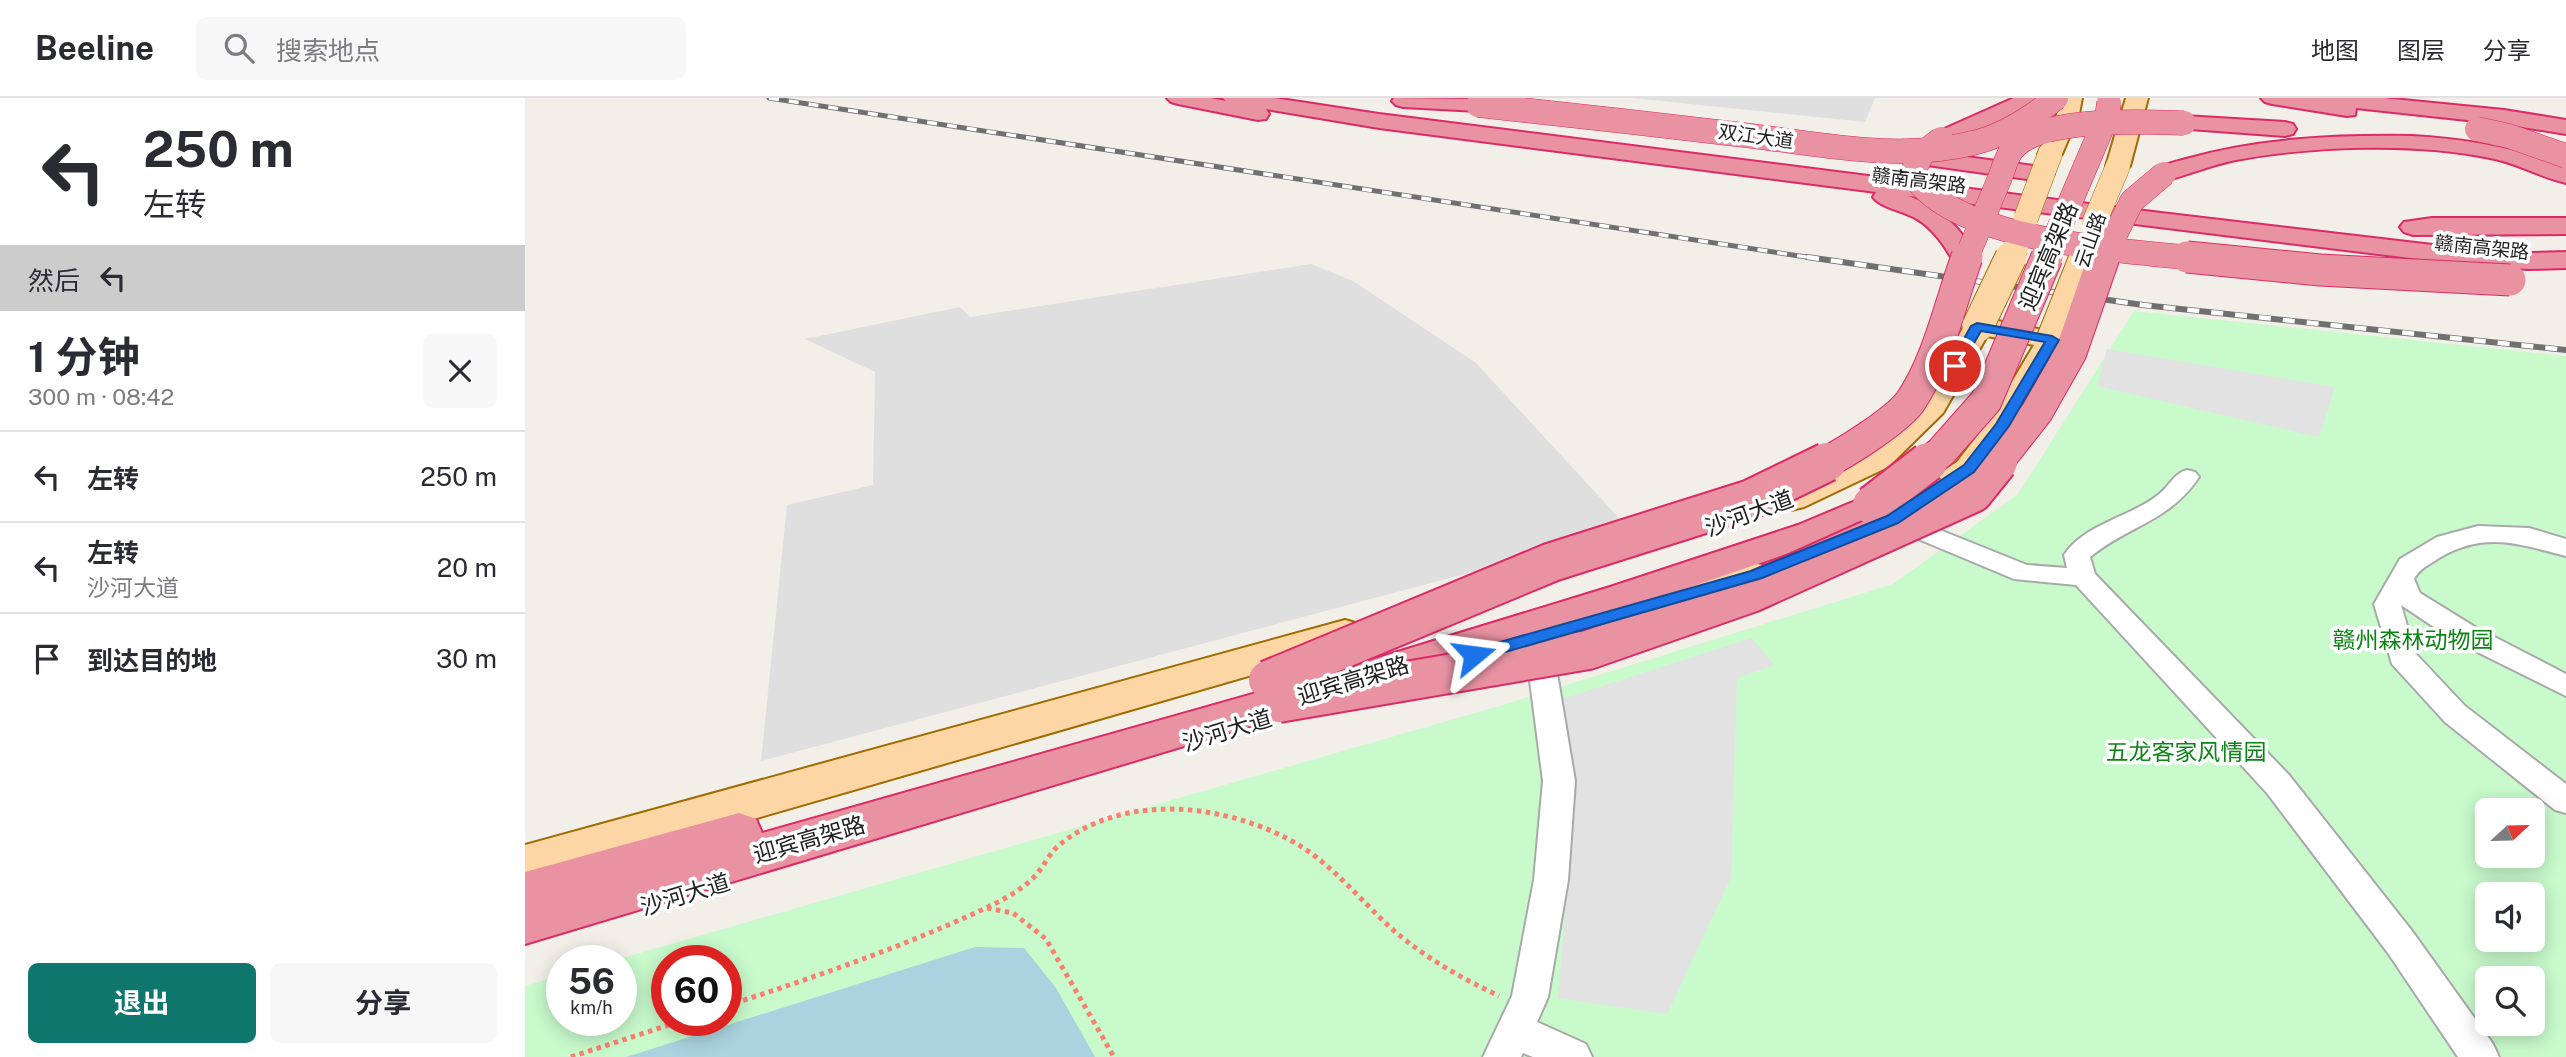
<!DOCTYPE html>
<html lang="zh">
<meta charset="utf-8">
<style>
:root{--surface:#fff;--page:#f7f7f7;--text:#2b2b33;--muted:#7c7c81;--line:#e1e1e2;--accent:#0f766e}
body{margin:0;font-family:"Public Sans","Noto Sans SC",sans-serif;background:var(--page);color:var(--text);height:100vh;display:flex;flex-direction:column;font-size:26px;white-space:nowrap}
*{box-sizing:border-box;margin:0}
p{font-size:23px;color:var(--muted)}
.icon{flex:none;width:38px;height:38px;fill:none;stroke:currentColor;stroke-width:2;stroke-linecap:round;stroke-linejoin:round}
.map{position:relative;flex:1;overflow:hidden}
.panel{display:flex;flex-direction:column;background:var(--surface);width:525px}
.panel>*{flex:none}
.banner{background:#fff;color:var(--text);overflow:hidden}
.needle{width:46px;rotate:68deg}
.buttons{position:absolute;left:1950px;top:700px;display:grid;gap:14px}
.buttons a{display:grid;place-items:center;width:70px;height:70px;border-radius:10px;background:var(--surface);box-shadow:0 4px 18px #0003;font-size:35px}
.speed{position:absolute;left:21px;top:847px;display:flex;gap:14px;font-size:35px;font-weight:700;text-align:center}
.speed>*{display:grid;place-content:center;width:91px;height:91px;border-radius:50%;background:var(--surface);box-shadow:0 4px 18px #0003;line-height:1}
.speed small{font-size:18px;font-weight:400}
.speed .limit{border:10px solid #d22;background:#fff;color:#111}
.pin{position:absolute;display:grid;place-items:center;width:60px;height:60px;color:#fff;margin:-30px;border:4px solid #fff;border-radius:50%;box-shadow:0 2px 7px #0007}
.me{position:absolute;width:77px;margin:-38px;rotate:74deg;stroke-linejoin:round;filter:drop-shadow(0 0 5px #0008)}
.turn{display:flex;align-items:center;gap:24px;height:147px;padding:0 28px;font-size:32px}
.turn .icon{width:91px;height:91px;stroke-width:2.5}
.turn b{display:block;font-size:49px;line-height:60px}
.then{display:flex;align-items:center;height:66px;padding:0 28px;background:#0003;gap:14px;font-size:26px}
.round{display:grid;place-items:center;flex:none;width:74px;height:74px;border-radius:10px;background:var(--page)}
.headline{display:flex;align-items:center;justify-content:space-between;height:119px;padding:0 28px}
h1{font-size:42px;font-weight:700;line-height:52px}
.cta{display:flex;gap:14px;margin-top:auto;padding:14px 28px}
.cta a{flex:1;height:80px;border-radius:10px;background:var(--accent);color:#fff;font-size:28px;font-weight:700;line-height:80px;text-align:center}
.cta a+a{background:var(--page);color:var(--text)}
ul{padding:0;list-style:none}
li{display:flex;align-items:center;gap:21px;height:91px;padding:0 28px;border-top:2px solid var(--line)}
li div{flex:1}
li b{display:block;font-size:26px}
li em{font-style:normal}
header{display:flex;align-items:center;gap:42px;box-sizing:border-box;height:98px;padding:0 35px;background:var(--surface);border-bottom:2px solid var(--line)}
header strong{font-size:33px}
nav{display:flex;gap:38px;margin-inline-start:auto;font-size:24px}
.search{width:490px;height:63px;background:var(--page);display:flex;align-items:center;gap:18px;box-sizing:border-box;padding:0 24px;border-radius:10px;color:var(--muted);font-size:26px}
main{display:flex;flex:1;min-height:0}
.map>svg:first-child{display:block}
.residential{fill:#e0dfdf}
.park{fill:#c8facc;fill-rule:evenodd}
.parking{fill:#e2e2e2}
.water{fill:#aad3df}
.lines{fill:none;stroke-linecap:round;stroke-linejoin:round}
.street-casing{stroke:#a9a9a9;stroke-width:4}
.primary-casing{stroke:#a06b00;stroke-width:4}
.highway-casing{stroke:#dc2a67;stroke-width:4}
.path{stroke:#fa8072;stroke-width:5;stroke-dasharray:4.5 4.5;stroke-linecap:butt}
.street{fill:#fff;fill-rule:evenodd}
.primary{fill:#fcd6a4;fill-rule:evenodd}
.highway{fill:#e892a2;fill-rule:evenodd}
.rail-far1-casing{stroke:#707070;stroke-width:5}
.rail-casing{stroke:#707070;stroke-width:6}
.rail-far1{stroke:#fff;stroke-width:3.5;stroke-dasharray:10;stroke-linecap:butt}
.rail{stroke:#fff;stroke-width:4.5;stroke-dasharray:12;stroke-linecap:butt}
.primary-bridge-far1-casing{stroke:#a06b00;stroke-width:25;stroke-linecap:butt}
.primary-bridge-casing{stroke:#a06b00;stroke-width:33;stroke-linecap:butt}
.highway-bridge-far2-casing{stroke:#dc2a67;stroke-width:25;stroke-linecap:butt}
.highway-bridge-far1-casing{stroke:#dc2a67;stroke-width:33;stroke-linecap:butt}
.highway-bridge-casing{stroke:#dc2a67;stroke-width:42;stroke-linecap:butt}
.primary-bridge-far1{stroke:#fcd6a4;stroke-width:24}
.primary-bridge{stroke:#fcd6a4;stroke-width:31}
.highway-bridge-far2{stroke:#e892a2;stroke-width:24}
.highway-bridge-far1{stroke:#e892a2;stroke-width:31}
.highway-bridge{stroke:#e892a2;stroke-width:38}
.route{fill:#1a73e8;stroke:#114b97;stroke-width:2}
.labels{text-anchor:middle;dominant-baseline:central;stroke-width:7;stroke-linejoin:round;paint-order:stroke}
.far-street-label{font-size:19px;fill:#222;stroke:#fff}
.street-label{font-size:23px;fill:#222;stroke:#fff}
.park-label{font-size:23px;fill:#0c8416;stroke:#fff}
</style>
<header>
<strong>Beeline</strong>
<div class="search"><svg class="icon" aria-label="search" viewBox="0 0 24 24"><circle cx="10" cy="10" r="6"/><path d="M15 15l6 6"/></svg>搜索地点</div>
<nav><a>地图</a><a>图层</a><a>分享</a></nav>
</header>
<main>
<section class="panel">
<div class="banner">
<div class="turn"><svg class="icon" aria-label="left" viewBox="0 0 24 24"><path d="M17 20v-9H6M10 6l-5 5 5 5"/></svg><div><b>250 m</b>左转</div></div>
<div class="then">然后<svg class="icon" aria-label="left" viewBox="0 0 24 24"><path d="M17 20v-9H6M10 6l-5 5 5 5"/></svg></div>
</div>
<div class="headline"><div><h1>1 分钟</h1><p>300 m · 08:42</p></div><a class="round"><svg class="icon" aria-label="close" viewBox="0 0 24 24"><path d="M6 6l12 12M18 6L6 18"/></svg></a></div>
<ul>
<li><svg class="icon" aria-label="left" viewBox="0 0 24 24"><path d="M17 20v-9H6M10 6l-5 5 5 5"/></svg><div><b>左转</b></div><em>250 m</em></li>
<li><svg class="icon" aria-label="left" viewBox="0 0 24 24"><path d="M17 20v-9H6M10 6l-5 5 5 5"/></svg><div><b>左转</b><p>沙河大道</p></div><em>20 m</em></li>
<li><svg class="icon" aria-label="arrive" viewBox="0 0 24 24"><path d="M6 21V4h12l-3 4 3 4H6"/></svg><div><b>到达目的地</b></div><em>30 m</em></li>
</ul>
<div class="cta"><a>退出</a><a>分享</a></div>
</section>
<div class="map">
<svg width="2041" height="959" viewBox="0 0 2041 959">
<rect width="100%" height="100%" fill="#f2efe9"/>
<g class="residential">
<polygon points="1107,0 1350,0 1340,24"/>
<polygon points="786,166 828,183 951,265 1105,432 236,663 262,407 348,387 350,274 280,241 435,209 445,219"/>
</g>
<path class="park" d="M1609,213l432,45v701h-2041v-71l37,-11v45h59v-59h-9l884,-254 397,-123 125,-90zM1962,712h45v46h-45zM1962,796h45v46h-45zM142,863h59v59h-59zM1962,880h45v46h-45z"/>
<g class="parking">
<polygon points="1582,251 1810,289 1794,339 1572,288"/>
<polygon points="1227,540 1249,567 1212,580 1206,779 1142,916 1033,900 1051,681 1037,601"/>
</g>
<polygon class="water" points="450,849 499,850 531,890 570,959 101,959"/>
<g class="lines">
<defs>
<g id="street">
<path d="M1662,372l8,2 4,5c-30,45 -70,48 -109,80l5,17 194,201 123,156 81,113 6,13h-41l-70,-104 -121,-160 -191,-208 -62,-6 -127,-53 -3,-5 3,-5 9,-3 9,3 122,49 40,3 -3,-13c20,-31 67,-38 94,-60 11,-8 16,-22 29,-25z"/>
<path d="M1953,428l51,2 37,11v17c-48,-12 -81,-25 -127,2 -10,7 -19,10 -25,21l6,14 55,34 91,47v22l-111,-55 -54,-36 14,48 50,53 101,78v29l-11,-3 -110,-88 -53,-58 -18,-60 26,-45 37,-22z"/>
<polygon points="1018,565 1028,568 1032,575 1050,683 1043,782 1023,899 1012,924 1061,946 1067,959 1008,959 998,955 996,959 958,959 987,898 1009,782 1018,683 1004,575 1008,568"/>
</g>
<g id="primary">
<polygon points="1535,0 1557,0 1554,16 1537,56 1533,61 1517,61 1513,56 1532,16"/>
<polygon points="1601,0 1623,0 1605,68 1601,73 1585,73 1581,68"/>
<polygon points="1453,219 1538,236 1542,242 1493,328 1456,378 1390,423 1377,426 1364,423 1359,415 1364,407 1432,364 1463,324 1509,247 1462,238 1418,315 1363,369 1279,409 1266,412 1253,409 1248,401 1253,393 1339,355 1394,303 1443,222"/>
<polygon points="1228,465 1242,468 1247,477 1242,486 969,565 954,561 948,551 954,541"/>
<polygon points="820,522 834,526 840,536 834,546 0,787 0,747"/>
</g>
<g id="highway">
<path d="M642,0h43l16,3 -3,-3h51l105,16 782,99 306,36 61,4 38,-1v16l-38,1 -61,-4 -559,-69c34,12 53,33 71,63l-3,6 -10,2 -10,-2c-11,-18 -21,-35 -39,-46 -13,-8 -36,-11 -44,-22l3,-5 -497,-64 -113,-19 3,5 -3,5 -8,1 -80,-16 -7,-2z"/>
<polygon points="869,0 953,1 961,2 964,7 961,12 953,13 878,9 871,7 867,3"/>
<polygon points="1489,0 1518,0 1514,4 1424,46 1408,46 1405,41 1408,36"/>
<polygon points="1736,0 1858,0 1979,12 2041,22 2041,36 1979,26 1831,10 1830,17 1822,18 1747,6 1740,4"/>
<polygon points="1659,18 1760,24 1768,26 1771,31 1768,36 1760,38 1651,30 1648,25 1651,20"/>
<path d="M1887,38c53,3 104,11 154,31v16c-26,-6 -49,-20 -76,-25 -75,-16 -179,-12 -254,2 -25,5 -48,15 -72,21l-8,-2 -4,-5c7,-9 23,-12 34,-15 74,-21 149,-24 226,-23z"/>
<polygon points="1367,49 1517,69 1525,71 1529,76 1525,81 1517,83 1359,61 1355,56 1359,51"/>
<polygon points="1907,120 2041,120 2041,136 1888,137 1879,134 1875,129 1879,124"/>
<polygon points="1347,396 1360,399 1365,407 1360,415 1299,443 1113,507 845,592 830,587 824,577 830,567 1085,489 1273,427"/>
<polygon points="784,580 799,584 805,595 799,606 0,846 0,774 214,715 231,721 237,735"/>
</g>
</defs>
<use href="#street" class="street-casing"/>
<use href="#primary" class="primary-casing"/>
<use href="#highway" class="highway-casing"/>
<g class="path">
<polyline points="462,810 488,815 521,841 589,959"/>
<path d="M201,908c89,-29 177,-59 262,-99 17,-8 35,-18 48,-32 8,-9 13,-21 22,-29 63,-53 162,-43 230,-7 41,21 70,59 104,90 32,28 69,49 107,67"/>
<polyline points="46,959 159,922"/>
</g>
<use href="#street" class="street"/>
<use href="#primary" class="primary"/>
<use href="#highway" class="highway"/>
<defs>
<polyline id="rail-far1" points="244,0 1294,161"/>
<polyline id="rail" points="1282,159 1618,207 2041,252"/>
</defs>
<use href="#rail-far1" class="rail-far1-casing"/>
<use href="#rail" class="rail-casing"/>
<use href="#rail-far1" class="rail-far1"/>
<use href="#rail" class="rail"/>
<defs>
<g id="primary-bridge-far1">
<polyline points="1501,120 1525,56"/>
<polyline points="1569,125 1593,68"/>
<polyline points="1486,161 1491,150"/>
</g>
<g id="primary-bridge">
<polyline points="1453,228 1486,159"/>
<polyline points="1527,242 1559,162"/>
</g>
<g id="highway-bridge-far2">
<path d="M953,7c91,10 183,20 274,31 73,9 148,25 221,7 31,-7 58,-25 83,-45"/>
<polyline points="1952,31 1984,38 2041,58"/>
<path d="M1416,41l-18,14 -11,20c40,69 217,78 291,86"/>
<path d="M1441,161c11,-26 22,-53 33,-79 4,-9 7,-23 13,-30 26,-34 133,-28 172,-27"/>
<polyline points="1521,161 1582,18 1584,5"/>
<polyline points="1578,161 1607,103 1639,76"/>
</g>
<g id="highway-bridge-far1">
<polyline points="1662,159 1795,172 1985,182"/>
<path d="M1298,366c22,-11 73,-43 87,-62 28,-40 40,-99 57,-145"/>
<polyline points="1401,366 1416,354 1461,303 1522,159"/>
<polyline points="1471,366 1512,314 1546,254 1579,159"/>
</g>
<g id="highway-bridge">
<polyline points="1347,407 1403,364"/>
<polyline points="743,582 1027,464 1226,401 1302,364"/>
<polyline points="753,605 1063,552 1226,495 1448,395 1473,364"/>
</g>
</defs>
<use href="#primary-bridge-far1" class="primary-bridge-far1-casing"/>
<use href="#primary-bridge" class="primary-bridge-casing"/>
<use href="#highway-bridge-far2" class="highway-bridge-far2-casing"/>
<use href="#highway-bridge-far1" class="highway-bridge-far1-casing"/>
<use href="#highway-bridge" class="highway-bridge-casing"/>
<use href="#primary-bridge-far1" class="primary-bridge-far1"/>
<use href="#primary-bridge" class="primary-bridge"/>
<use href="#highway-bridge-far2" class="highway-bridge-far2"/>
<use href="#highway-bridge-far1" class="highway-bridge-far1"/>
<use href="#highway-bridge" class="highway-bridge"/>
</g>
<polygon class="route" points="1452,225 1527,238 1534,242 1484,328 1449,374 1373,425 1237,480 949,563 943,561 940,557 943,553 1226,473 1362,418 1439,367 1471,326 1520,244 1456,233 1434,271 1425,271 1424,268 1446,228"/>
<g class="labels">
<g class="far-street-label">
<text transform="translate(1231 38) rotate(8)">双江大道</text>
<text transform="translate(1394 82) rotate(7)">赣南高架路</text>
<text transform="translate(1565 142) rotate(-71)">云山路</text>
<text transform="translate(1957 149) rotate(6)">赣南高架路</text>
</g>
<g class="street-label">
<text transform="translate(1523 158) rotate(-67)">迎宾高架路</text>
<text transform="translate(1224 415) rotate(-20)">沙河大道</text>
<text transform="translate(828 582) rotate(-17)">迎宾高架路</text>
<text transform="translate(702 632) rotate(-17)">沙河大道</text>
<text transform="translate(284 741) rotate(-16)">迎宾高架路</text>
<text transform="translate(160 796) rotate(-17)">沙河大道</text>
</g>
<g class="park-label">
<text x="1888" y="541">赣州森林动物园</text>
<text x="1661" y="653">五龙客家风情园</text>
</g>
</g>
</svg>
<div class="buttons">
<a><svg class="needle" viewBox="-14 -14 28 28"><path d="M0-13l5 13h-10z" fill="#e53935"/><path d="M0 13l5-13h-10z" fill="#7c7c81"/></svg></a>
<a><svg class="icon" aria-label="sound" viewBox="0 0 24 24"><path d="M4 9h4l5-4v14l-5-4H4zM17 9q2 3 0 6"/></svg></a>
<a><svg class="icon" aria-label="search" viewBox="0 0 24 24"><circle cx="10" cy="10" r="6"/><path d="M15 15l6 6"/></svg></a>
</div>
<div class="speed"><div>56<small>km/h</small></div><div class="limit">60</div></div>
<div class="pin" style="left:1430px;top:268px;background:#d93025"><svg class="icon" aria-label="arrive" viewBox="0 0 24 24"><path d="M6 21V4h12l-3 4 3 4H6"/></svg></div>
<svg class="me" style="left:949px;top:557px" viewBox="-20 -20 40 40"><path d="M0-17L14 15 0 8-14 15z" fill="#1a73e8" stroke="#fff" stroke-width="4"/></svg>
</div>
</main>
